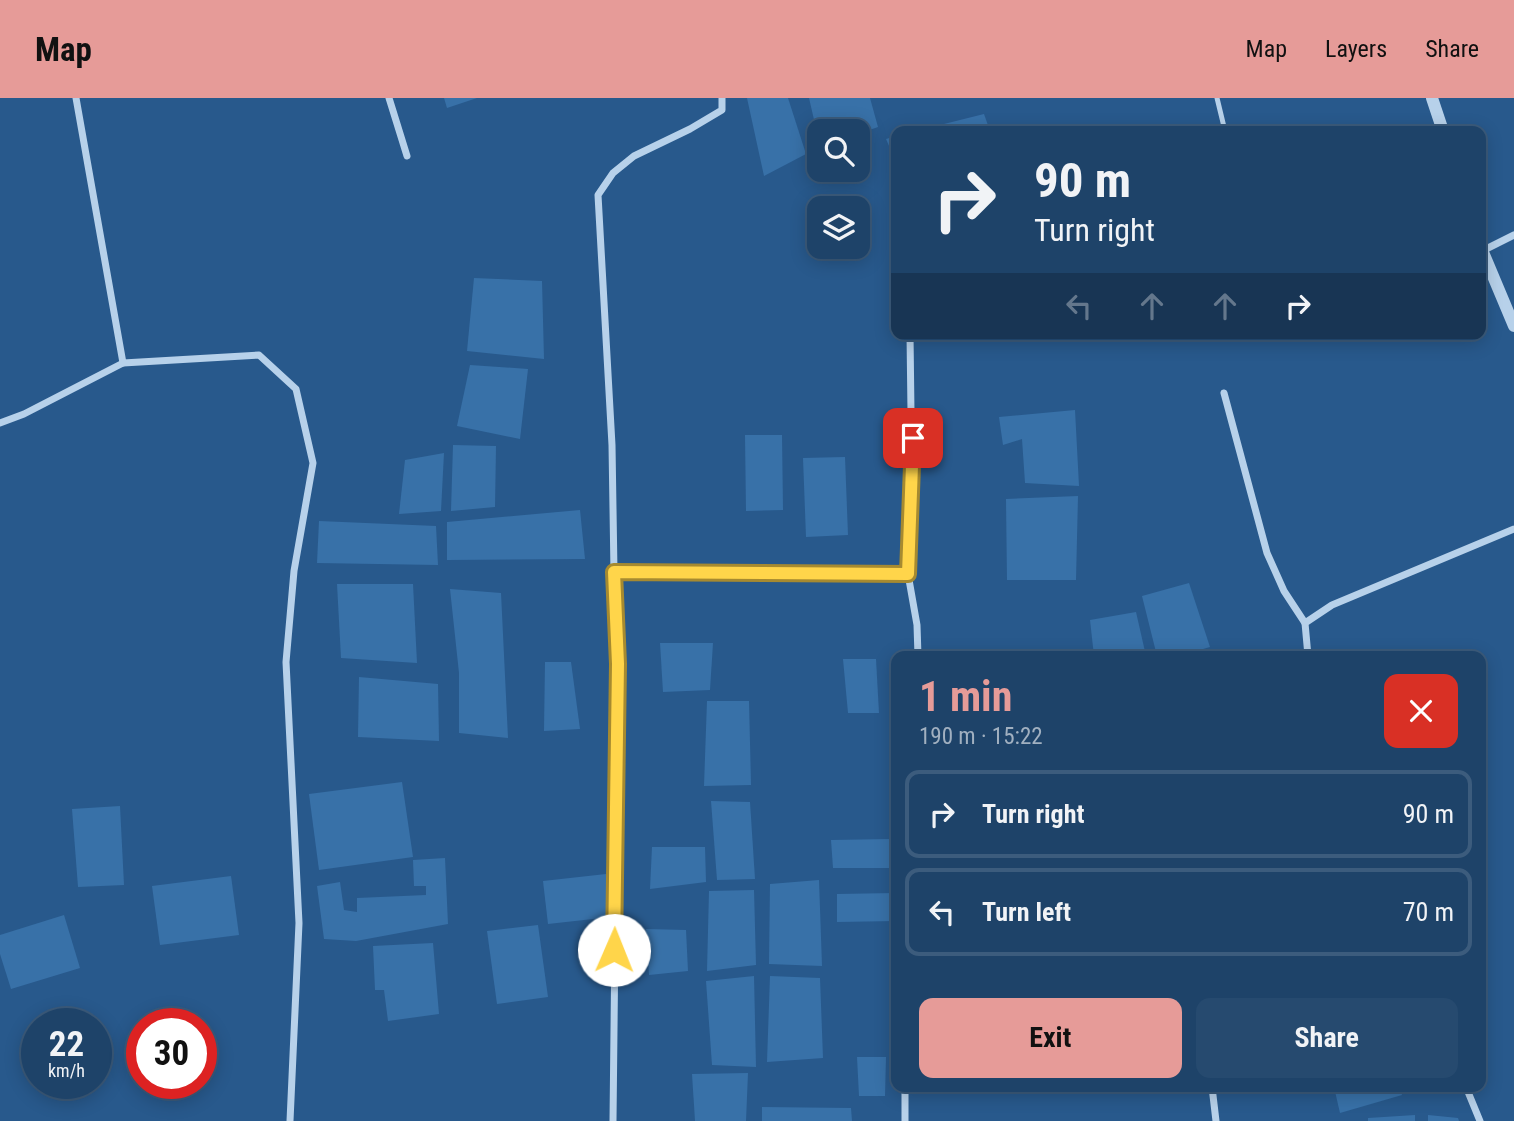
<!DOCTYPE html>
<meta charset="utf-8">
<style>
:root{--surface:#1e4369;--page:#264a6f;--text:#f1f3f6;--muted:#a1b0c0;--line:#3c5c7d;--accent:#e69b98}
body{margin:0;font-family:"Roboto Condensed",sans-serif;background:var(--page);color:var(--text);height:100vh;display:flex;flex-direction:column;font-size:26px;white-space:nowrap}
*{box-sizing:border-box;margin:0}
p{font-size:23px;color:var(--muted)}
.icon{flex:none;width:38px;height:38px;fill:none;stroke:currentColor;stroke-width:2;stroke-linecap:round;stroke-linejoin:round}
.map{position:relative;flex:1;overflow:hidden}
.drawer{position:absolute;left:891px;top:553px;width:595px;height:441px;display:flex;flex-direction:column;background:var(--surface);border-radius:14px;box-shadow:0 4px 18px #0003,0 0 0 2px var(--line)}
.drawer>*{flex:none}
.banner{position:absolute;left:891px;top:28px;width:595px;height:214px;border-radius:14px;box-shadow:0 4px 18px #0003,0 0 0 2px var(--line);background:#1e4369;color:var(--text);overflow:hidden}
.tools{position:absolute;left:807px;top:21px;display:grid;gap:14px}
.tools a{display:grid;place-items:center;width:63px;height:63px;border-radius:14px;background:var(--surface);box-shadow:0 4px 18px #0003,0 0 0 2px var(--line);font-size:35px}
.speed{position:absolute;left:21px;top:910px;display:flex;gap:14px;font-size:35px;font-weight:700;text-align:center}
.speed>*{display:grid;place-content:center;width:91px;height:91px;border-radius:50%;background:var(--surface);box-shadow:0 4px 18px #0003,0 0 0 2px var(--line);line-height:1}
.speed small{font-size:18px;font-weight:400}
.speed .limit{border:10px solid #d22;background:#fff;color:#111}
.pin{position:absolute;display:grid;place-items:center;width:60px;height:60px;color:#fff;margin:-30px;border-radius:14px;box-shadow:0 4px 10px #0006}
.me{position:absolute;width:77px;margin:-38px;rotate:1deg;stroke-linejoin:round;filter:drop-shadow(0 0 5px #0008)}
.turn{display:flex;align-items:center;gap:24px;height:147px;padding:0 28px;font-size:32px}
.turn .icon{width:91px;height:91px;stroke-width:2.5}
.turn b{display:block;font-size:49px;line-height:60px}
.lanes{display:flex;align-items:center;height:66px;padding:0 28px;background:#0003;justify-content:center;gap:35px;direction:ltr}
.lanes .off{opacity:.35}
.round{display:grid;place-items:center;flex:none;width:74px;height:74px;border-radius:14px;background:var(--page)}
.summary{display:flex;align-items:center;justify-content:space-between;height:119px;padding:0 28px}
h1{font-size:42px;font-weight:700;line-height:52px;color:var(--accent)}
.primary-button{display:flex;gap:14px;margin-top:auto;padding:14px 28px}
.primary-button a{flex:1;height:80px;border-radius:14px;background:var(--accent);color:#111;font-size:28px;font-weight:700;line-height:80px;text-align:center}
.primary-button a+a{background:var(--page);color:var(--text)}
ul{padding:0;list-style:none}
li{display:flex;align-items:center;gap:21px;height:88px;margin:0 14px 10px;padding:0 14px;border:4px solid var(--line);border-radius:14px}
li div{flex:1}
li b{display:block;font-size:26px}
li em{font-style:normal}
header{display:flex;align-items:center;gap:42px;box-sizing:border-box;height:98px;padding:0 35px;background:var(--accent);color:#111}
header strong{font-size:33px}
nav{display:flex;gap:38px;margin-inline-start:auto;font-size:24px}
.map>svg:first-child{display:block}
.building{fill:#3871a8}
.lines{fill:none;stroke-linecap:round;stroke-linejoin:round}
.service{stroke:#b7d1ea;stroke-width:5}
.minor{stroke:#b7d1ea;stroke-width:7}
.tertiary{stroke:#b7d1ea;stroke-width:12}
.route-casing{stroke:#a68a30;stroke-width:18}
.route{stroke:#ffd54a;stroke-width:12}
</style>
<header>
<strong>Map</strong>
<nav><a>Map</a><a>Layers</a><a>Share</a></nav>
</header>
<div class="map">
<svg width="1514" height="1023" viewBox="0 0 1514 1023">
<rect width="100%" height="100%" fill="#28598c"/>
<g class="building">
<polygon points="444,0 477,0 447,10"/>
<polygon points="747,0 788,0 806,56 764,78"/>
<polygon points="809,0 870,0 878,29 858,36 858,33 819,33 818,39"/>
<polygon points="984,16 990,33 920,33 920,32"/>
<polygon points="896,38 896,64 886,41"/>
<polygon points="474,180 542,183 544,261 467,253"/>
<polygon points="470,267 528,271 520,341 457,328"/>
<polygon points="1075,312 1079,388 1025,385 1022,341 1003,347 999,319"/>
<polygon points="745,337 782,337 783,412 746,413"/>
<polygon points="453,347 496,348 495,409 451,413"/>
<polygon points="444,355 441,413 399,416 405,362"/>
<polygon points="845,359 848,437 806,439 803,360"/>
<polygon points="1078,398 1076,482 1007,482 1006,401"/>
<polygon points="580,412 585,461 447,462 447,424"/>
<polygon points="319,423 436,428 438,467 317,465"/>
<polygon points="1189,485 1210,549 1179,558 1157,558 1142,498"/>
<polygon points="337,486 413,486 417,565 341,560"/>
<polygon points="450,491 501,495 508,640 459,635 459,575"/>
<polygon points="1136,514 1146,558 1094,558 1090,522"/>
<polygon points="660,545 713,545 710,592 663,594"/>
<polygon points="843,561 876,561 879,615 848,615"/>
<polygon points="545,564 571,564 580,631 544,633"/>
<polygon points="359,579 438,586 439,643 358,639"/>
<polygon points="707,603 749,603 751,687 704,688"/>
<polygon points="402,684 413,759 319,772 309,696"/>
<polygon points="711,703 750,704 755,781 717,782"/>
<polygon points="120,708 124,787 78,789 72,711"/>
<polygon points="891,741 891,770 833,770 831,742"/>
<polygon points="652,749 705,749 706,784 650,791"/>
<polygon points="445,760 448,826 356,843 324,841 317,788 340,784 344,812 357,814 357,800 426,797 426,788 414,788 413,762"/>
<polygon points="606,776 611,819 548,826 543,783"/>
<polygon points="231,778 239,837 160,847 152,788"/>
<polygon points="819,782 822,868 769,866 770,786"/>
<polygon points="754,792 756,867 707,873 709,793"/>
<polygon points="895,795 896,823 837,824 837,796"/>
<polygon points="64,817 80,870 11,891 0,856 0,837"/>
<polygon points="538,827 548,899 497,906 487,833"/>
<polygon points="646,831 686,832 688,873 649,877"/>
<polygon points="433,845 439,916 388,923 384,892 375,892 373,848"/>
<polygon points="754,878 756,969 712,967 706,883"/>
<polygon points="770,878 820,880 823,960 767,964"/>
<polygon points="857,959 886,959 885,998 859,998"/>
<polygon points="748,975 746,1023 695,1023 692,976"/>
<polygon points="1334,989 1399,989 1402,997 1340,1015"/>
<polygon points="762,1009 851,1010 852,1023 762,1023"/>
<polygon points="1415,1017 1415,1023 1368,1023 1368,1020"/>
<polygon points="1428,1017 1458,1020 1459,1023 1428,1023"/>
</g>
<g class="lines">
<polyline class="service" points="1217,0 1225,33"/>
<g class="minor">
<polyline points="76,0 123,265"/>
<polyline points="389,0 407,58"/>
<polyline points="1482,153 1514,137"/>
<polyline points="910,236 912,393 908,476 917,527 918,558"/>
<polyline points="1224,295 1267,455 1284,493 1305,525"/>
<polyline points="0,325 24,316 123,265 259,257 296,291 313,365 294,473 286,564 299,825 290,1023"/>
<polyline points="614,474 908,476"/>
<polyline points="1308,558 1305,525 1332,507 1514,431"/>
<polyline points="905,989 905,1023"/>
<polyline points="1212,989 1216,1023"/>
<polyline points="1466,989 1480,1023"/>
<polyline points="905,990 940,989"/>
<polyline points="613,1023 618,566 614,474 612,347 598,97 613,75 634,58 690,31 722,12 722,0"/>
</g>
<g class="tertiary">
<polyline points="1432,0 1443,33"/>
<polyline points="1480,147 1514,228"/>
</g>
</g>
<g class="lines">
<defs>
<polyline id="route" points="614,852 618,566 614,474 908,476 913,340"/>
</defs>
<use href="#route" class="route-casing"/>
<use href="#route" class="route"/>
</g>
</svg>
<div class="tools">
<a><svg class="icon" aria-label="search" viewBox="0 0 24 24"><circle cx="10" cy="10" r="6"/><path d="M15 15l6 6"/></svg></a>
<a><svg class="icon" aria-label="layers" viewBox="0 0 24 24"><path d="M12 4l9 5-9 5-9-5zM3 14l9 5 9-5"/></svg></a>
</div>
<div class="speed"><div>22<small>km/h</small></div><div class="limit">30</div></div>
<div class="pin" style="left:913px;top:340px;background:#d93025"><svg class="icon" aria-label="arrive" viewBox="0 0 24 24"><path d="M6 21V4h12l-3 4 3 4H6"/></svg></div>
<svg class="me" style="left:614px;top:852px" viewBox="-20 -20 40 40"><circle r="19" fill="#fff"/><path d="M0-13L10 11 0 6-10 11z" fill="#ffd54a"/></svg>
<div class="banner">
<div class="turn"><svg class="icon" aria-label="right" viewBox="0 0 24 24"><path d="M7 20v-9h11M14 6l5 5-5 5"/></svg><div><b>90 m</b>Turn right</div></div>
<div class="lanes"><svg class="icon off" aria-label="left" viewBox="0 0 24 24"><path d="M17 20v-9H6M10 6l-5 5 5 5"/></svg><svg class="icon off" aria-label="ahead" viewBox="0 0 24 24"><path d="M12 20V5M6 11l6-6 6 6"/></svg><svg class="icon off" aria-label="ahead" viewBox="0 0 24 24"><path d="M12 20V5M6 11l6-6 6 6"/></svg><svg class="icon" aria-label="right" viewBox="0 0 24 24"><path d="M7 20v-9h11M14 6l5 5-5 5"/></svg></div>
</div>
<section class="drawer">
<div class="summary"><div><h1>1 min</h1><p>190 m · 15:22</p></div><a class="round" style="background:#d93025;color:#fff"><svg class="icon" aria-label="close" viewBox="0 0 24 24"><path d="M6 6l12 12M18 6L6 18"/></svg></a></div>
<ul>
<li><svg class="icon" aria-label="right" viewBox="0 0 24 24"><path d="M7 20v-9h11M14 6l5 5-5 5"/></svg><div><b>Turn right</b></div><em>90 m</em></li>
<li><svg class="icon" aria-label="left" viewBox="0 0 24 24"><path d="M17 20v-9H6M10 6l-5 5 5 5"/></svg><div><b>Turn left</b></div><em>70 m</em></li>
</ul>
<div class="primary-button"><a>Exit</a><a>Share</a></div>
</section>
</div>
